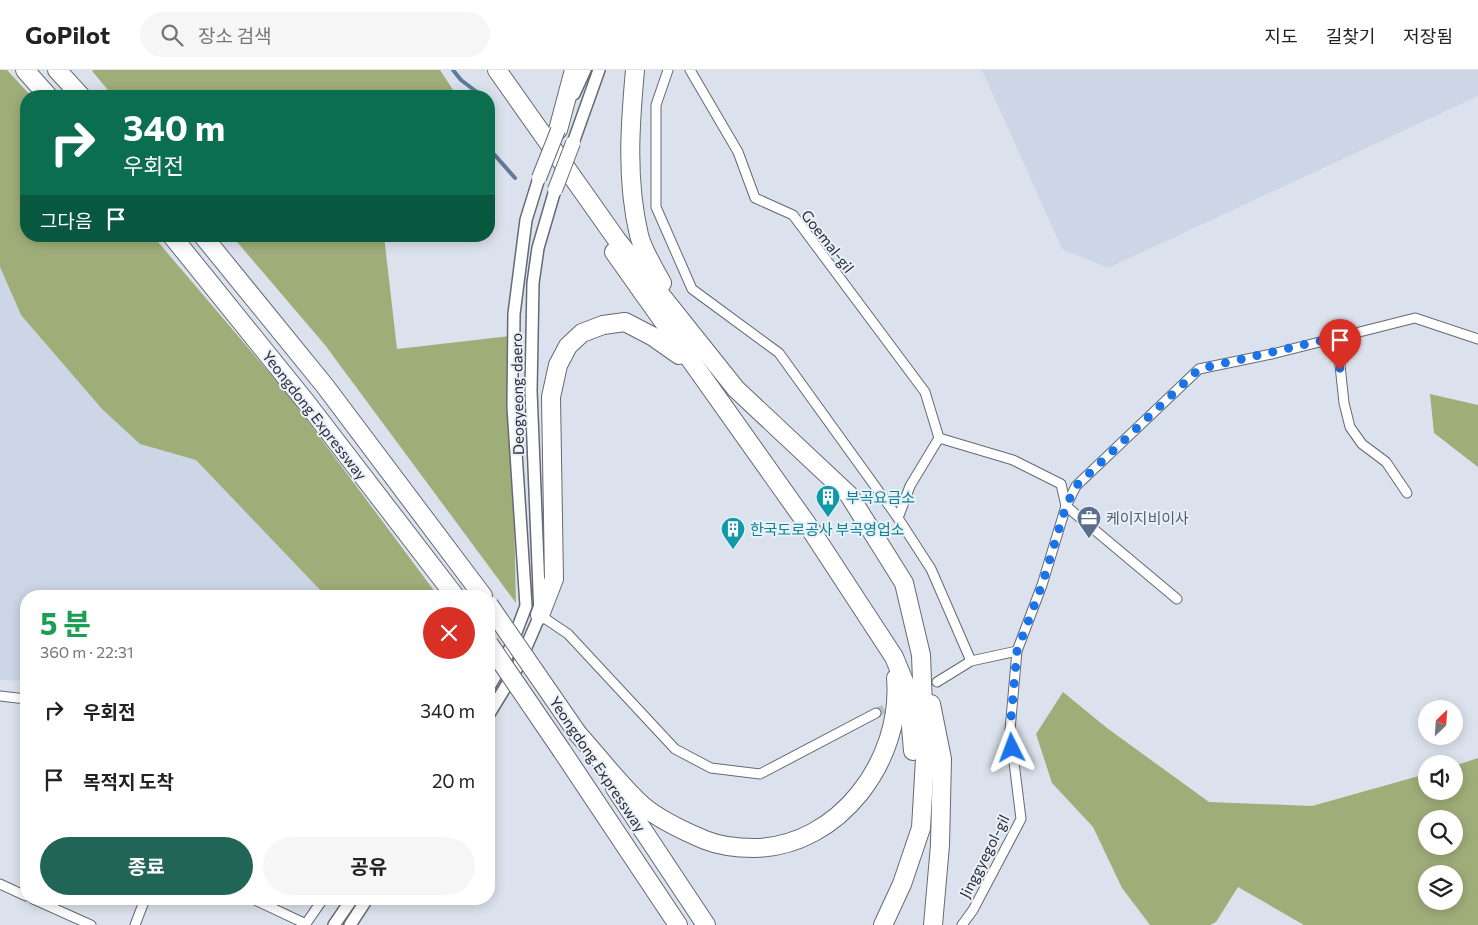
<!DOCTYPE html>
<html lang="ko">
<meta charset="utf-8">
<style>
:root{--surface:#fff;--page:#f6f6f6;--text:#222;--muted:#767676;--line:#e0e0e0;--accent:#206556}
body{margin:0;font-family:Commissioner,"Noto Sans KR",sans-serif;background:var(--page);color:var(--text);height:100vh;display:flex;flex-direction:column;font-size:19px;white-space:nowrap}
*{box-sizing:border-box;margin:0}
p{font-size:16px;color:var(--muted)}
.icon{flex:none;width:28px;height:28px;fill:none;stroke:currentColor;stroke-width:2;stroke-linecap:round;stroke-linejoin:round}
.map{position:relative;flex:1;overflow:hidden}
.drawer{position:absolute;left:20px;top:520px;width:475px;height:315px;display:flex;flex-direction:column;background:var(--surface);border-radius:20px;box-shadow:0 2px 12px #0003}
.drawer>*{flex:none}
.top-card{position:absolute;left:20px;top:20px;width:475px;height:152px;border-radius:20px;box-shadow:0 2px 12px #0003;background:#0b6e4f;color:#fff;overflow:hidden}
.needle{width:32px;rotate:25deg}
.buttons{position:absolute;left:1418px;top:630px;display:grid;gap:10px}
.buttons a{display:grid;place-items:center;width:45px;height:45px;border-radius:50%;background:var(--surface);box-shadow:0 2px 12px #0003;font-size:25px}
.pin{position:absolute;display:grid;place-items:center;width:42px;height:42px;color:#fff;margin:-51px -21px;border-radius:50% 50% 50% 0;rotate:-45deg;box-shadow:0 0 5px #0007}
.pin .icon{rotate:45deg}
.me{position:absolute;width:55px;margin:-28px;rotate:357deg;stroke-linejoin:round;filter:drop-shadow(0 0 4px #0008)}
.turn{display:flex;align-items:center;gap:18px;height:105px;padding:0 20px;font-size:22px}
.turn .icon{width:65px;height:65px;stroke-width:2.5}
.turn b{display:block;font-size:35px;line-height:42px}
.then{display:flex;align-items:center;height:48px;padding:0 20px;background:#0003;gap:10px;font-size:19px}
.round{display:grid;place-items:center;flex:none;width:52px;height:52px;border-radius:26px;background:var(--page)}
.head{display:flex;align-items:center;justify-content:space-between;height:85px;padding:0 20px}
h1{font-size:30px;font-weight:700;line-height:38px;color:#1e9e55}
.cta{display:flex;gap:10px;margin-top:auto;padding:10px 20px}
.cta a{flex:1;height:58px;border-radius:30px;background:var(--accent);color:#fff;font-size:20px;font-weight:700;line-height:58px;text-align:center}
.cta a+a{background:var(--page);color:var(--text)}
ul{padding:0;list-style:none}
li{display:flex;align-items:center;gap:15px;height:70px;padding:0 20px}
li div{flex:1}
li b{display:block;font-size:19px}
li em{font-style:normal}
header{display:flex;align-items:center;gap:30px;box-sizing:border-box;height:70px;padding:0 25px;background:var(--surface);border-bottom:1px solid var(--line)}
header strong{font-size:24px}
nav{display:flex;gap:28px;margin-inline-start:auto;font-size:18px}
.search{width:350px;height:45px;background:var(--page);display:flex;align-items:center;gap:12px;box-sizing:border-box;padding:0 18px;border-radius:28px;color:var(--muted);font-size:19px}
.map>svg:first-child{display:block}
.built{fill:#ccd6e7}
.forest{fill:#9fae79;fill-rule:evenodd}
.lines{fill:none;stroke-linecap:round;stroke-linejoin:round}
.stream{stroke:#607a99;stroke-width:4}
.minor-tunnel{stroke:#b8bec7;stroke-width:9;stroke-dasharray:9 4.5;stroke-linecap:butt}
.minor-casing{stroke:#646a73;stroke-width:11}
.tertiary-casing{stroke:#646a73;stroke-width:14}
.motorway-casing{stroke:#646a73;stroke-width:20}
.minor{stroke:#fff;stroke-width:9}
.tertiary{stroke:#fff;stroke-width:11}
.motorway{stroke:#fff;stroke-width:18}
.secondary-bridge-casing{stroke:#646a73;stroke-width:16;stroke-linecap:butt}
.motorway-bridge-casing{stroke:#646a73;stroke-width:20;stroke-linecap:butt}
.secondary-bridge{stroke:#fff;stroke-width:14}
.motorway-bridge{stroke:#fff;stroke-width:18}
.route{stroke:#1a73e8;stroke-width:9;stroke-dasharray:0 16.2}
.labels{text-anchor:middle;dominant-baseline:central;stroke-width:4;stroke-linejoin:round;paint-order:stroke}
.street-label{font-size:15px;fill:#2a2c30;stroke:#e9f0fa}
.culture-label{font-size:15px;fill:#0d838f;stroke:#e9f0fa;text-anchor:start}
.service-label{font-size:15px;fill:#4e5e75;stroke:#e9f0fa;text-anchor:start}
</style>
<header>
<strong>GoPilot</strong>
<div class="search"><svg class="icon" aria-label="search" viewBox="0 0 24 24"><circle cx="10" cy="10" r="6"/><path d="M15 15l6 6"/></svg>장소 검색</div>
<nav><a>지도</a><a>길찾기</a><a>저장됨</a></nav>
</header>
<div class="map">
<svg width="1478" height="855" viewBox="0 0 1478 855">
<rect width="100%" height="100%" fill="#dce2ed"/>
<g class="built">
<polygon points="982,0 1478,0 1478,26 1108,198 1062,179"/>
<polygon points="0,197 21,245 140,374 196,389 321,521 319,526 26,526 26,611 0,610"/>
</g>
<g class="forest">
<polygon points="0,0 7,0 31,26 26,26 26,166 153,166 290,327 438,526 319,526 321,521 196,390 140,374 102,339 21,245 0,197"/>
<polygon points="94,0 440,0 457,26 113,26 92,1"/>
<polygon points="232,166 384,166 397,279 510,266 516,533 325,275"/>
<polygon points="1430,324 1478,335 1478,397 1434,363"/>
<path d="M1063,622l44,36 102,74 103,4 114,-32v17h28v-25l24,-8v167h-174l-66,-38 -22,35 -6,3h-60l-28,-37 -29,-61 -41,-44 -16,-49zM1426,749h28v27h-28zM1426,804h28v27h-28z"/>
</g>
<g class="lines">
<g class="stream">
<polyline points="453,0 461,10 482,26"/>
<polyline points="489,62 492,82 515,108"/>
</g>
<polyline class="minor-tunnel" points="876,643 896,633"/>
<defs>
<g id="minor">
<polyline points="668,0 656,35 656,137 692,219 779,283 898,448 931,499 971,591"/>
<polyline points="690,0 738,82 755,128 793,145 925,322 939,368 910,416 898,448"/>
<polyline points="1337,267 1344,333 1350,357 1362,374 1386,392 1407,423"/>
<polyline points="939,368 1013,390 1061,414 1066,436 1177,529"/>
<polyline points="537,543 568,564 675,679 711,698 760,704 876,643"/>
<polyline points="937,612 971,591 1017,581"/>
<polyline points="0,626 26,629"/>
<polyline points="0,814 26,826"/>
<polyline points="33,829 91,855"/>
<polyline points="253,829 306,854"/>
<polyline points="135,855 145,829"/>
<polyline points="305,855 323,829"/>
<polyline points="962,855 973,840 1021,749 1010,660 1017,581 1042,515 1066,436 1076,416 1199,299 1272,284 1415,248 1478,269"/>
</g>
<g id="tertiary">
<polyline points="574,24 585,0"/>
<polyline points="573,73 599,0"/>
<polyline points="489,617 507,586 526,536 513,337 514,244 526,150 539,108"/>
<polyline points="489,644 517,598 540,545 531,321 533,213 538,178 555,120"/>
<polyline points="334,855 352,829"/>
<polyline points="350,855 367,829"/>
</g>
<g id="motorway">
<polyline points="25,0 48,26"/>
<polyline points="57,0 81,26"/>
<polyline points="497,0 617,170 736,319 849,425 904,513 921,585 925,689 921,758 902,814 883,855"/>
<path d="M635,0c-5,55 -9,110 4,165 4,16 15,33 23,48"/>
<polyline points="558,60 574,0"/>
<polyline points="172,166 306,332 455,526"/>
<polyline points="203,166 325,316 483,526"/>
<polyline points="614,182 807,454 894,587 908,621 913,681"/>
<polyline points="540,545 554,509 551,327 558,295 568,276 582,263 603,255 625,252 652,266 679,285"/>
<polyline points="931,634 942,689 940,775 933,855"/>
<path d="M578,664c21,23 41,50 64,71 15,13 44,27 63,35 15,6 33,8 49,8 85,-1 149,-88 142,-170"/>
<polyline points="562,681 678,855"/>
<polyline points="615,718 706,855"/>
</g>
</defs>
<use href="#minor" class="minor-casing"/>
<use href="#tertiary" class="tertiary-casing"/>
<use href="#motorway" class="motorway-casing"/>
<use href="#minor" class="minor"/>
<use href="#tertiary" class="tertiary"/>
<use href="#motorway" class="motorway"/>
<defs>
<g id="secondary-bridge">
<polyline points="539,108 558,60"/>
<polyline points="555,120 573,73"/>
</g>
<g id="motorway-bridge">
<polyline points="489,535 578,664"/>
<polyline points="489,574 562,681"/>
</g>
</defs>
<use href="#secondary-bridge" class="secondary-bridge-casing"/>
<use href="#motorway-bridge" class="motorway-bridge-casing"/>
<use href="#secondary-bridge" class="secondary-bridge"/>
<use href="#motorway-bridge" class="motorway-bridge"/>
</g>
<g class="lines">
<polyline class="route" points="1012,678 1010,660 1017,581 1042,515 1066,436 1076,416 1199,299 1337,267 1340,300"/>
</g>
<defs>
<symbol id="building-pin" viewBox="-11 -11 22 30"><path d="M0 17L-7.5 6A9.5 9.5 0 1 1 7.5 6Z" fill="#0f9aa8" stroke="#e9f0fa"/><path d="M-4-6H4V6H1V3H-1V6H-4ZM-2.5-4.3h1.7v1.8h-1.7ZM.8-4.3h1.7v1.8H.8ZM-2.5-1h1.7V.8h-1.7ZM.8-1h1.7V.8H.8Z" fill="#fff"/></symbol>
<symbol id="office-pin" viewBox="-11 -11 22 30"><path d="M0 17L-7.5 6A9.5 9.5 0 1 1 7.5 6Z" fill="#5c6f8a" stroke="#e9f0fa"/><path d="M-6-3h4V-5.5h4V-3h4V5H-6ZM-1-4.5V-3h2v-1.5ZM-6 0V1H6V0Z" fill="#fff"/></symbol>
</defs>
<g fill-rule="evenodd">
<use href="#building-pin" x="814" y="413" width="28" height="38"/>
<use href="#office-pin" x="1075" y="434" width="28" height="38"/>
<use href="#building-pin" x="719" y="445" width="28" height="38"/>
</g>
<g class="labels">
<g class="street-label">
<text transform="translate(828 171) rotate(52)">Goemal-gil</text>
<text transform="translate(517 324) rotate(-91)">Deogyeong-daero</text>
<text transform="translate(315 345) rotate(52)">Yeongdong Expressway</text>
<text transform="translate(598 694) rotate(56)">Yeongdong Expressway</text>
<text transform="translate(984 786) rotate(-63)">Jinggyegol-gil</text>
</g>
<g class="culture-label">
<text x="846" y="427">부곡요금소</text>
<text x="750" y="459">한국도로공사 부곡영업소</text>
</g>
<g class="service-label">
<text x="1106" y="448">케이지비이사</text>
</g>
</g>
</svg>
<div class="buttons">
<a><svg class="needle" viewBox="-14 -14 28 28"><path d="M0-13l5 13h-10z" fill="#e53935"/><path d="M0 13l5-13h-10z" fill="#767676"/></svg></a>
<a><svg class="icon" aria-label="sound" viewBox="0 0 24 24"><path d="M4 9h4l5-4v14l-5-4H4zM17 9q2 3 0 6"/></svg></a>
<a><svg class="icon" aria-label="search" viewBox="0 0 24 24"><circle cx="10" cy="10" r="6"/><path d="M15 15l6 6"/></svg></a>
<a><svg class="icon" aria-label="layers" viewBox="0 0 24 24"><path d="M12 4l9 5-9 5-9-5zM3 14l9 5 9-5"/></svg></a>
</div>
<div class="pin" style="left:1340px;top:300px;background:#d93025"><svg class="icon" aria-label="arrive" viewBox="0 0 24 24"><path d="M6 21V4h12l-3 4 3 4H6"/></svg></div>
<svg class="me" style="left:1012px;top:678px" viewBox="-20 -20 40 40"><path d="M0-17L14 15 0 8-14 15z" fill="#1a73e8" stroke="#fff" stroke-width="4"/></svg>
<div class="top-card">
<div class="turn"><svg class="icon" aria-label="right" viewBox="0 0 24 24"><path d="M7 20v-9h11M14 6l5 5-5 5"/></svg><div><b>340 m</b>우회전</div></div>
<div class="then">그다음<svg class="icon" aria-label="arrive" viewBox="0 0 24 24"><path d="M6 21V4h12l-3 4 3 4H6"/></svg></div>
</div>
<section class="drawer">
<div class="head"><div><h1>5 분</h1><p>360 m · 22:31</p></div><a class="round" style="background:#d93025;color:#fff"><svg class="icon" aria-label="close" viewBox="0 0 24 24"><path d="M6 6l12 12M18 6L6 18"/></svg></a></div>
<ul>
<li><svg class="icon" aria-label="right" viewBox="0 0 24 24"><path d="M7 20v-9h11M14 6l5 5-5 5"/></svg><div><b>우회전</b></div><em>340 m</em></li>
<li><svg class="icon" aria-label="arrive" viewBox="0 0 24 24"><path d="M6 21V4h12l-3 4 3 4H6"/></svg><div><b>목적지 도착</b></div><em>20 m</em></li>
</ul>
<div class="cta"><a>종료</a><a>공유</a></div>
</section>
</div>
